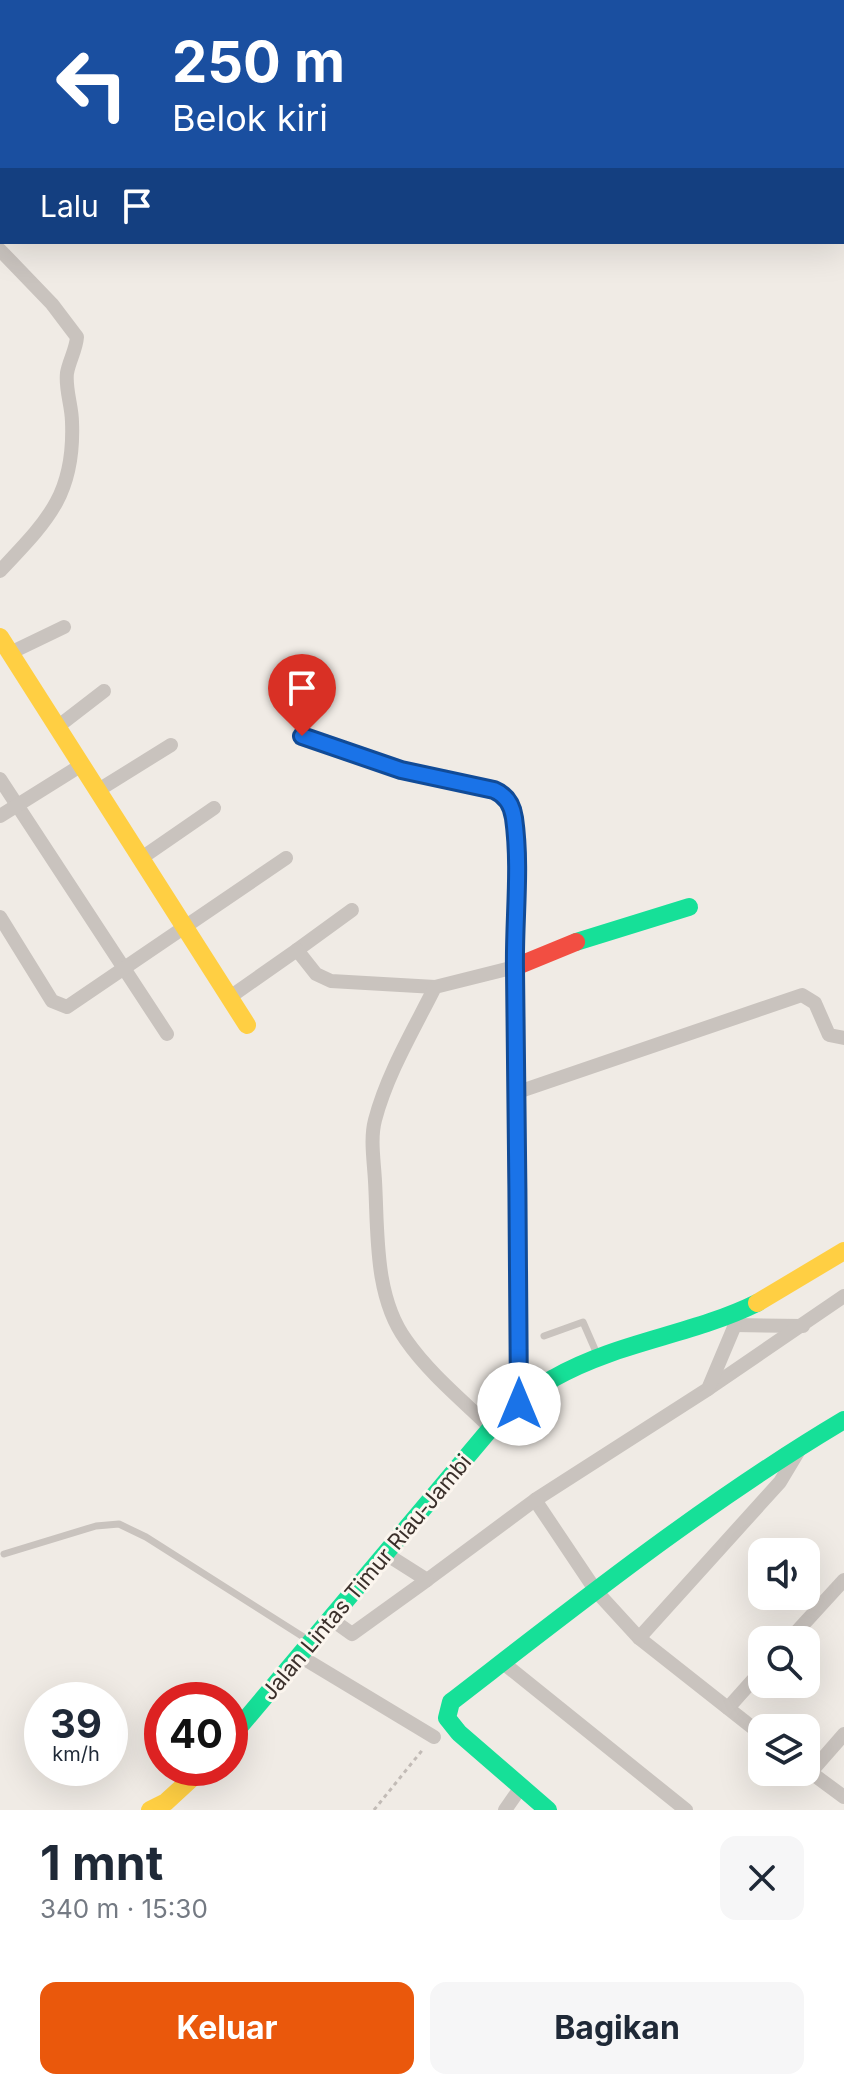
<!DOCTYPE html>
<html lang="id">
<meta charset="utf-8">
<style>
:root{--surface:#fff;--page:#f6f6f7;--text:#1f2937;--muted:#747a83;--accent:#ea580c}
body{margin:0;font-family:Inter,sans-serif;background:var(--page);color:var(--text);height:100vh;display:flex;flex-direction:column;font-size:30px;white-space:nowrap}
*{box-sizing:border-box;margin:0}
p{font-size:26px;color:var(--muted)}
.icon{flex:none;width:44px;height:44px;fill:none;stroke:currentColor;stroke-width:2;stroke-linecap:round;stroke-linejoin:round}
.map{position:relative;height:1810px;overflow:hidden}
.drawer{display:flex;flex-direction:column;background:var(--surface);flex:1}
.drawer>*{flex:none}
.banner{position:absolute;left:0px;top:0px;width:844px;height:244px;box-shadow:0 8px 32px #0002;background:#1a4fa0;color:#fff;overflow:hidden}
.controls{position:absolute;left:748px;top:1538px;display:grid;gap:16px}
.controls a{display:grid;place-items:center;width:72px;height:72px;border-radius:16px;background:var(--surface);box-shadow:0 8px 32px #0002;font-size:40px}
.speed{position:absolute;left:24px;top:1682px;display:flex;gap:16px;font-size:40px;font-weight:700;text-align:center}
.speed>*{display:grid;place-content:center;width:104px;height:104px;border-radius:50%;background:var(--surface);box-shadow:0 8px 32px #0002;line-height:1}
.speed small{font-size:20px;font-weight:400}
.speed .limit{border:12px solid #d22;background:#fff;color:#111}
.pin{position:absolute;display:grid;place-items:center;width:68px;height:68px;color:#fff;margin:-82px -34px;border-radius:50% 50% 50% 0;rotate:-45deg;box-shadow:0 0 8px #0007}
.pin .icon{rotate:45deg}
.me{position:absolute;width:88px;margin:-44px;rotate:0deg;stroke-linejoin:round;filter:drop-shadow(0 0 6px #0008)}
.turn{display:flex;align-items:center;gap:28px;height:168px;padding:0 40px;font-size:36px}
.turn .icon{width:104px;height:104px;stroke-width:2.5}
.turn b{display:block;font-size:56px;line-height:68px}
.then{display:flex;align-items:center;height:76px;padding:0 40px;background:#0003;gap:16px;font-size:30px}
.round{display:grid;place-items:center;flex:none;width:84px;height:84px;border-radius:16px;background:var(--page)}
.head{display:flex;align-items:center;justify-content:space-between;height:136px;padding:0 40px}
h1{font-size:48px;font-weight:700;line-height:60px}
.cta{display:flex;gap:16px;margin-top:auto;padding:16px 40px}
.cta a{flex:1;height:92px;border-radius:16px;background:var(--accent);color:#fff;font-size:32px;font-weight:700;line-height:92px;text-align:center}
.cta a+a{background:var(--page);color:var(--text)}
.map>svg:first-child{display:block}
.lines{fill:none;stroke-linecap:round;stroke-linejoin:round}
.path{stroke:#c2bbb6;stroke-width:3;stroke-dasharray:4 4;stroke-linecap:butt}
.lane{stroke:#c9c3be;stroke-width:7}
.street{stroke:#c9c3be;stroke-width:14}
.fast{stroke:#16e098;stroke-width:18}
.slow{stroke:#ffcf43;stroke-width:18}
.jam{stroke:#f24e42;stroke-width:18}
.route-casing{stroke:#114b97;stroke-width:20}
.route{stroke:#1a73e8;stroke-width:14}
.labels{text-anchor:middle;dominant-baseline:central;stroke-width:6;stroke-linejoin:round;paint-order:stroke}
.street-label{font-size:22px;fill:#3b302b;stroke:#fbf5ee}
</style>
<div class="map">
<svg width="844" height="1810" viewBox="0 0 844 1810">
<rect width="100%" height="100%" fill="#f0ebe5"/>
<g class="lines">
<polyline class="path" points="374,1810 424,1748"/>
<g class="lane">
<path d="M302,736l99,34 103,24c21,31 12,129 11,169"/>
<polyline points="544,1336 583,1322 597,1354"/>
<polyline points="4,1554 96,1526 119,1524 146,1537 305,1638"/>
</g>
<g class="street">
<polyline points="51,2 56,0"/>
<polyline points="0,21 2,20"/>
<path d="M0,250l52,54 25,33c-1,13 -8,24 -10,36 -2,16 5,33 5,49 3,73 -25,99 -72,149"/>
<polyline points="10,653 64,627"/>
<polyline points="56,728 104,691"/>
<polyline points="0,779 167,1034"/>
<polyline points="97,791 171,745"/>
<polyline points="0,816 80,766"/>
<polyline points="143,857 214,808"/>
<polyline points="0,917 52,1001 67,1007 286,858"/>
<polyline points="297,950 352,910"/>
<polyline points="230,997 297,950 316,974 331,981 435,987"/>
<polyline points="515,1093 802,995 815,1003 829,1035 844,1038"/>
<polyline points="735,1325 803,1326"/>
<polyline points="708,1389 844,1296"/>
<path d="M491,1428c-29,-28 -62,-55 -85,-88 -32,-44 -28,-108 -31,-159 -1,-20 -5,-42 0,-61 12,-46 39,-91 60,-133l80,-20"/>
<polyline points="535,1500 596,1591 639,1638 762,1735"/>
<polyline points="386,1554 427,1580 535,1500 708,1389 735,1325 729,1315"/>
<polyline points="331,1619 352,1634 427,1580"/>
<polyline points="639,1638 780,1482 801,1447"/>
<polyline points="789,1640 844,1580"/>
<polyline points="298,1655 434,1737"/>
<polyline points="502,1662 686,1810"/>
<polyline points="728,1708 762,1670"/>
<polyline points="806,1769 844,1797"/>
<polyline points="810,1773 844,1734"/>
<polyline points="505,1810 521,1787"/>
</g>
<g class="fast">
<polyline points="576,942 689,907"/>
<path d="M230,1738l261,-310c20,-18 39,-37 63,-50 63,-36 138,-43 203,-75"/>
<path d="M548,1810l-89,-77 -12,-15 4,-16c127,-98 255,-200 393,-282"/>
</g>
<g class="slow">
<polyline points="0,637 247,1025"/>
<polyline points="757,1303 844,1251"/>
<polyline points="150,1810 166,1802 203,1768"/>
</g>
<polyline class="jam" points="519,1404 515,967 576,942"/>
</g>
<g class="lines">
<defs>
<path id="route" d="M302,736l99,34 93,20c12,5 18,14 20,28 7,50 0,102 1,152 1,145 4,289 4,434"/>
</defs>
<use href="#route" class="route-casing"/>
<use href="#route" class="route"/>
</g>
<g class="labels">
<g class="street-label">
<text transform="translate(366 1577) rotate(-50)">Jalan Lintas Timur Riau-Jambi</text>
</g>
</g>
</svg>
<div class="controls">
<a><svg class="icon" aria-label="sound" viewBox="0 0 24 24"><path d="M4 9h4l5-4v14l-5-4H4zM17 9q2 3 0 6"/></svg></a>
<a><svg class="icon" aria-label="search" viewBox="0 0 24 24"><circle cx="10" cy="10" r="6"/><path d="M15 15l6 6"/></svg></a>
<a><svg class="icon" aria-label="layers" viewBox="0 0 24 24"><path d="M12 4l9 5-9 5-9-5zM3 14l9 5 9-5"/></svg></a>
</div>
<div class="speed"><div>39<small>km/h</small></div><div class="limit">40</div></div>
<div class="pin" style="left:302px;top:736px;background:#d93025"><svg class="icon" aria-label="arrive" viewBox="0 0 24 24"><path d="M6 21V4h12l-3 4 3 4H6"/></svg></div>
<svg class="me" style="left:519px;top:1404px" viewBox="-20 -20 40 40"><circle r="19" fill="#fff"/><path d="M0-13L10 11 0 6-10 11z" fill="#1a73e8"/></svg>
<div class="banner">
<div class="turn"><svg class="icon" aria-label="left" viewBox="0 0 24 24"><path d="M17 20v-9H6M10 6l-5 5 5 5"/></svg><div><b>250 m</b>Belok kiri</div></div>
<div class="then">Lalu<svg class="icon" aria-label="arrive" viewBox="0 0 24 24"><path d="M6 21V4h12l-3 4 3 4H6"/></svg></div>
</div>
</div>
<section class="drawer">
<div class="head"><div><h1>1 mnt</h1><p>340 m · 15:30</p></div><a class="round"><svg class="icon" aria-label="close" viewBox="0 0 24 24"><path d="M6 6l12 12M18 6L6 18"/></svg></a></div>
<div class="cta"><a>Keluar</a><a>Bagikan</a></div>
</section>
